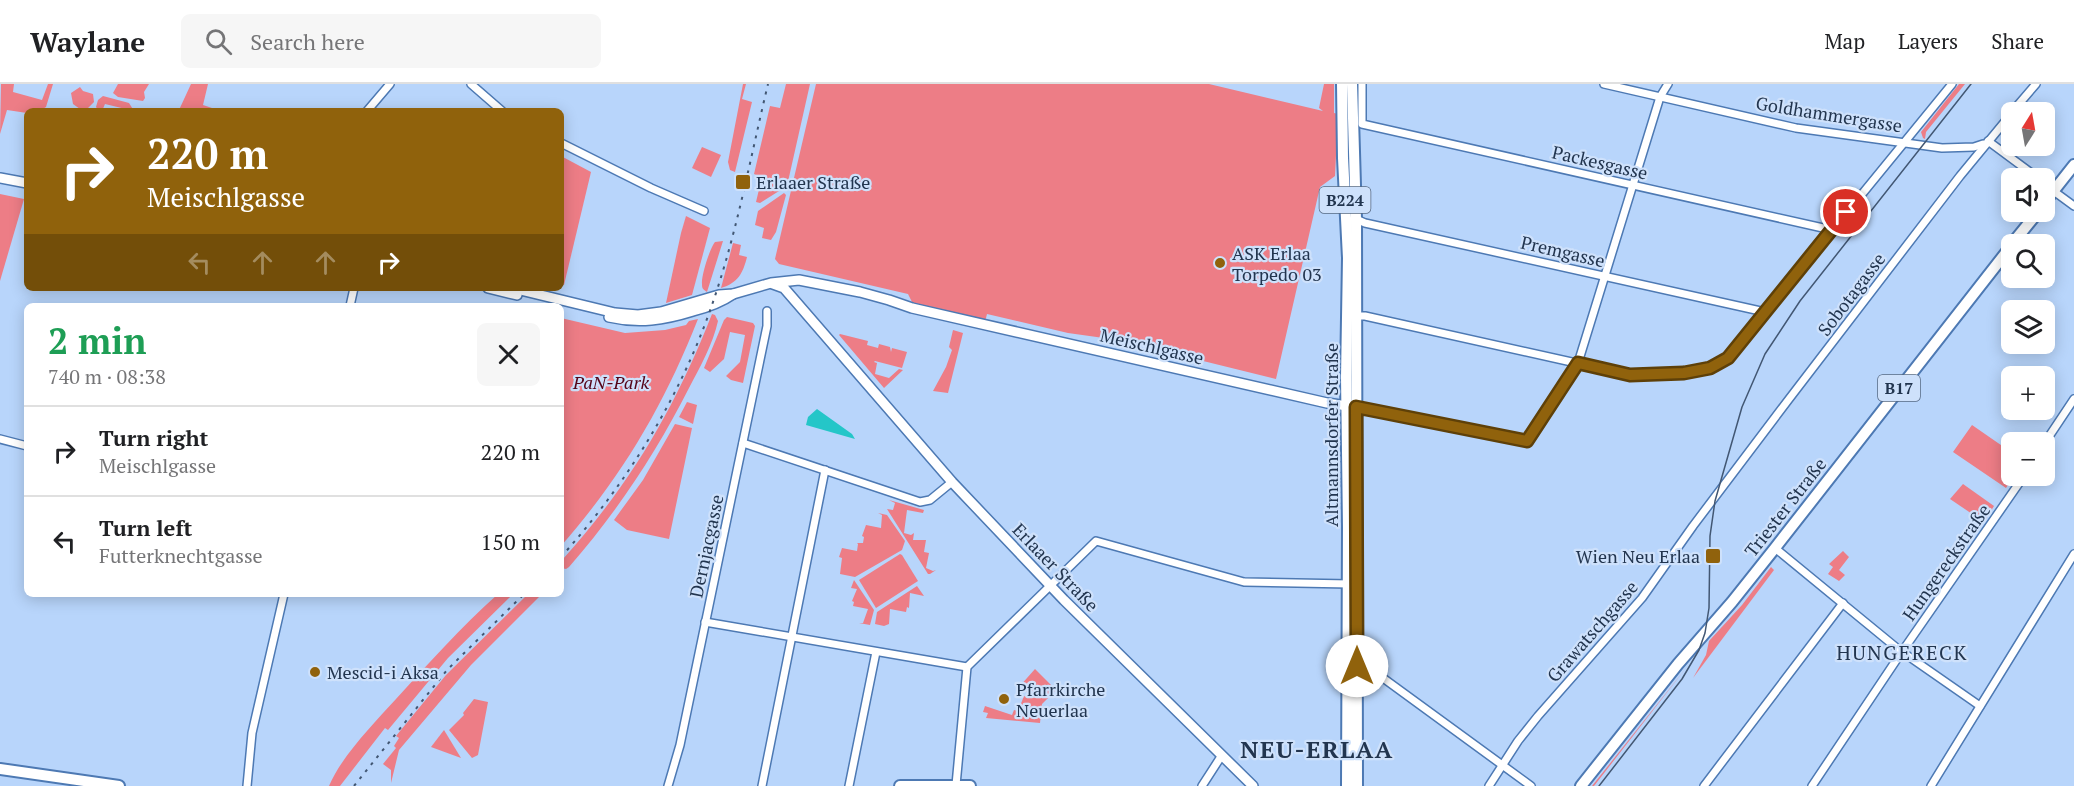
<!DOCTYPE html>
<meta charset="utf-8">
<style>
:root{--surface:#fff;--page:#f6f6f6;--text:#202124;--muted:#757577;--line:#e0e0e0}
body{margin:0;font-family:"PT Serif",serif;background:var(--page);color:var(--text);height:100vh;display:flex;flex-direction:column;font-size:22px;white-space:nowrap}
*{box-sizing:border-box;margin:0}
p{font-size:20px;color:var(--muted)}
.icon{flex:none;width:33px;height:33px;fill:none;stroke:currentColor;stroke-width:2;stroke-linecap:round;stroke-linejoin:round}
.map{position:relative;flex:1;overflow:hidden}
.drawer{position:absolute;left:24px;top:219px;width:540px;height:294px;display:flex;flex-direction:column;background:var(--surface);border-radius:9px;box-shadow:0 3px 15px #0003}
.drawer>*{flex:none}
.top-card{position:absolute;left:24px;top:24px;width:540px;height:183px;border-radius:9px;box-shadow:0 3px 15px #0003;background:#90620c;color:#fff;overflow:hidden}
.needle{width:39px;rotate:11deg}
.buttons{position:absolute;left:2001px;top:18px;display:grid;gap:12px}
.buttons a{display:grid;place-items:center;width:54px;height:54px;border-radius:9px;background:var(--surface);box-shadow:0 3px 15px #0003;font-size:30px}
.pin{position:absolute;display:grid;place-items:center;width:51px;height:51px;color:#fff;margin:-26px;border:3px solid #fff;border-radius:50%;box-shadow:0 2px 6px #0007}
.me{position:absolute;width:66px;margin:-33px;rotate:0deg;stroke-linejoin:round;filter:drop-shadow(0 0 4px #0008)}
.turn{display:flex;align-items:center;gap:21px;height:126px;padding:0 24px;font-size:27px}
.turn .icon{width:78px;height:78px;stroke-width:2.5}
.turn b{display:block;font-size:42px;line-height:51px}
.lanes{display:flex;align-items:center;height:57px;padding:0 24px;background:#0003;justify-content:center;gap:30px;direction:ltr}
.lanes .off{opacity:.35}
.round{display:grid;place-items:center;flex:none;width:63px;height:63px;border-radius:9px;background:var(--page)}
.headline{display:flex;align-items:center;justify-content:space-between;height:102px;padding:0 24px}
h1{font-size:36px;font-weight:800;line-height:45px;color:#1e9e55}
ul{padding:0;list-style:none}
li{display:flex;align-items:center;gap:18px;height:90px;padding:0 24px;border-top:2px solid var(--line)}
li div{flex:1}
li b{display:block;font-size:22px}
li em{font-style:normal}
header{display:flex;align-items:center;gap:36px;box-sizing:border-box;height:84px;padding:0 30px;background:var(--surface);border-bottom:2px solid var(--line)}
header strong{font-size:28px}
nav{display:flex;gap:33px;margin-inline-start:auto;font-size:21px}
.search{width:420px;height:54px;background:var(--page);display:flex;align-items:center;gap:15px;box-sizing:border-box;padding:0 21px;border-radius:9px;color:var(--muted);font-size:22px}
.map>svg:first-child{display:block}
.green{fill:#ed7d86}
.water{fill:#24c6c8}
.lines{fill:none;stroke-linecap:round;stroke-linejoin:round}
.street-casing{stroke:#4d79b3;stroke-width:10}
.secondary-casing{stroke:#4d79b3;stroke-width:12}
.primary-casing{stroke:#4d79b3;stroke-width:14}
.street{stroke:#fff;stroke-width:7}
.secondary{stroke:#fff;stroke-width:9}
.primary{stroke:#fff;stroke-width:10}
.tram{stroke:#425773;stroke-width:1.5}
.rail{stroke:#425773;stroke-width:2;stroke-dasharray:3 6;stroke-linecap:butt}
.route-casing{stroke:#5e4008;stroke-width:15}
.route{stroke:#90620c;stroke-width:10}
.poi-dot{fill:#90620c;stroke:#cee1fb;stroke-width:2}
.labels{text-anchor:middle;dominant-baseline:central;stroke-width:4.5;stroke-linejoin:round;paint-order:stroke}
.shield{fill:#cee1fb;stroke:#566983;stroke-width:1.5}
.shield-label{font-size:16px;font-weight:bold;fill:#22354f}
.street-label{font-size:18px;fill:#22354f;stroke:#cee1fb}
.poi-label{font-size:18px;fill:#22354f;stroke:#cee1fb;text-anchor:start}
.park-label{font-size:18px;font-style:italic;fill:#550518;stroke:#cee1fb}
.neighbourhood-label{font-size:20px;letter-spacing:1.5px;fill:#22354f;stroke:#cee1fb}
.district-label{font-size:24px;font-weight:bold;letter-spacing:1.5px;fill:#22354f;stroke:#cee1fb}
</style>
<header>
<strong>Waylane</strong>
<div class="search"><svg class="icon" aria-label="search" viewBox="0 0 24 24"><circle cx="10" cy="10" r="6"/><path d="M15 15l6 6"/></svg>Search here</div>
<nav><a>Map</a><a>Layers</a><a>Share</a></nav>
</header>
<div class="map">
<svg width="2074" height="702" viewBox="0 0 2074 702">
<rect width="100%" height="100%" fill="#b8d5fb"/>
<g class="green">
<polygon points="1,0 14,0 13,8 42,16 48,0 53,0 46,23 39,27 27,27 27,29 7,26 0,50"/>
<polygon points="118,0 149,0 144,8 145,14 143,17 118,13 113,9"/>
<polygon points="191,0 208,0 203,21 215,25 214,27 179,26"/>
<polygon points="743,0 746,0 742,15 752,18 735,88 730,86 728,78"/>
<polygon points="786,0 810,0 787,102 760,119 756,118 762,93 754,90 770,22 780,24"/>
<polygon points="816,0 1209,0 1323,27 1319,24 1324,0 1334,0 1334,29 1338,30 1335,92 1320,103 1276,295 1118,256 1068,249 987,230 985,238 913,220 908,210 779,180 775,175"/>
<polygon points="1959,0 1965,0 1926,48 1925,55 1923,54 1921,48"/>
<polygon points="80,3 83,7 93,10 94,18 88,24 80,25 73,20 71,9"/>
<polygon points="103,12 129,19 134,27 105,20 102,27 99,27 96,23 98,16"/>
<polygon points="702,63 721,71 711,93 692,84"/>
<polygon points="561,72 591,88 564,201 561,200"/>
<polygon points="784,109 786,111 776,148 771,156 762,154 764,144 755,141 758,127"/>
<polygon points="0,110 24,115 0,197"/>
<polygon points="686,132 710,144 692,211 666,219 681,149"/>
<path d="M723,157l-16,51c-4,-3 -5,-3 -5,-8 -1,-8 8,-36 13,-42z"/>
<path d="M733,159l8,2 -2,10 8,2c-4,16 -9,26 -26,31z"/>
<path d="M712,230l3,1 3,6c-5,23 -18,46 -29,67 -33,65 -72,124 -120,179l-3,2 -5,-1 2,-9c69,-77 112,-151 149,-245z"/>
<polygon points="727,233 753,239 755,242 743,299 731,296 726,292 740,278 745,251 730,248 724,275 710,288 704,284 724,236"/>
<path d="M561,234l64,15 40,-3 21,-5 3,-4 9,-2c-34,86 -75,156 -137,227z"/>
<polygon points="953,246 963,249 948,309 933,307 946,283 952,266 949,263"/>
<polygon points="840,250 868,257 867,261 878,264 879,260 890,263 891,268 892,264 907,268 902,284 875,277 874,278 877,279 875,290 889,294 899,285 903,286 884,304 839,251"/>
<polygon points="687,318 697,321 693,340 679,333"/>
<polygon points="675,340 692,344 669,455 627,446 614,436 643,396"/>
<polygon points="1972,341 2011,368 2012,392 2014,392 2006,404 1953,368"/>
<polygon points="1963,400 1994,422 1984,438 1950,415"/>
<polygon points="889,416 924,426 923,429 907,426 904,449 911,451 914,449 913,456 926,456 924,468 929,469 926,484 933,487 936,486 930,490 928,490 887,425 893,426 895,419"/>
<polygon points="878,429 887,431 905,457 902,466 855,493 840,490 842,474 839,473 842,464 857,467 858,460 857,459 863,459 864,453 862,452 866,441 881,444 882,431"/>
<polygon points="1843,467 1849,473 1839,486 1845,491 1839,497 1828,490 1833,483 1829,480"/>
<polygon points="900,470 902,471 918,497 876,524 859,496"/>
<polygon points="1771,483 1774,486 1693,594 1706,571 1709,557 1742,521"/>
<polygon points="854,496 874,526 870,541 859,539 863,539 868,525 853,522 854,518 852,517 857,505 851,504"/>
<polygon points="917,502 924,512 910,509 909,524 907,523 906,528 890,525 889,540 884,542 875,540 877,528"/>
<path d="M498,510h15l-65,64 -60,72 -3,-2 -45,58h-11c12,-29 45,-63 67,-87 33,-36 65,-72 102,-105z"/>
<polygon points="528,510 542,510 471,581 399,666 391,699 391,686 383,680 396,664 394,662 399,654 396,652 446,591"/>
<polygon points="1686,584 1594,702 1592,702"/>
<polygon points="1035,585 1056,606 1042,620 1040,639 986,634 988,629 983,628 985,622 1012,631 1014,626 1018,627 1024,612 1026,613 1028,609 1019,603"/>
<polygon points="474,615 488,618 478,671 472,674 449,646 464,631 463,629"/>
<polygon points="444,646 461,674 431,663"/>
</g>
<polygon class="water" points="817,325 852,350 855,355 806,341 808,333"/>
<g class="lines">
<defs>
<g id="street">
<polyline points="471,0 502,27"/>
<polyline points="1362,0 1362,40 1832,146"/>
<polyline points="1604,0 1796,44 1942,64 1974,63 1983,60"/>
<polyline points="367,27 390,0"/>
<polyline points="2012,28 2036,0"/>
<polyline points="1988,57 2038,94"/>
<polyline points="561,59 651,104 704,127"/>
<polyline points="2044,100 2074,122"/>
<polyline points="1356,135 1365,139 1765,228"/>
<polyline points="350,222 354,204"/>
<polyline points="1356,232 1365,232 1630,291 1684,289 1710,284 1728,274 1952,0"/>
<polyline points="1356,323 1527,357 1578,279 1660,13 1668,0"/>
<polyline points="0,355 27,362"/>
<polyline points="743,359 920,418 930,416 952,398"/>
<polyline points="2044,360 2074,315"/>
<polyline points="1775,464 1898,565 1980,622"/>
<polyline points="705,538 967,583"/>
<polyline points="1353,582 1368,583 1531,702"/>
<polyline points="956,701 967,583 1096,457 1244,498 1350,500"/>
<polyline points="247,702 252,649 284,510"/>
<polyline points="668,702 680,661 750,324 767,242 767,227"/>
<polyline points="762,702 825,386"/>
<polyline points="849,702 876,568"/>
<polyline points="1202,702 1222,671"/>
<polyline points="1489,702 1518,657 1538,632 1642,514 1693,442 1789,315 1960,92 2012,29"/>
<polyline points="1704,702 1843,519"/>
<polyline points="1812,702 1899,572 2024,392"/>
<polyline points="1931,702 2074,470"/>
</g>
<g id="secondary">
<polyline points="0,94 27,99"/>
<polyline points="773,200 784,204 952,398 1064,516 1253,702"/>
<polyline points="488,204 517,211"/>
<polyline points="512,204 615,229 638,231 661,228 719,211 733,210 771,199 799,196 860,208 889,216 912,224 1327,319 1354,323"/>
<path d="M609,233c30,7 55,3 84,-6 15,-4 27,-8 40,-17"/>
</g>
<g id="primary">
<polyline points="1342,0 1343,74 1348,174 1346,293 1348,443 1347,702"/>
<polyline points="1352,0 1356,135 1357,702"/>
<polyline points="2044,119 2074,81"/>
<polyline points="2012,160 2038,128"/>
<polyline points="0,685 119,702"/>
<polyline points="900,702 970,702"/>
<polyline points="1581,702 1678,580 1732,518 1775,464 2012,161"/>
</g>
</defs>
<use href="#street" class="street-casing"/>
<use href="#secondary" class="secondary-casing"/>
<use href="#primary" class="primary-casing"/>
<use href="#street" class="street"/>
<use href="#secondary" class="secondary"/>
<use href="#primary" class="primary"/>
<polyline class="tram" points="1599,702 1682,595 1699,566 1705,549 1709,524 1710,452 1715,417 1742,323 1765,270 1800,217 1971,0"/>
<g class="rail">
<path d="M561,473c68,-76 122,-164 154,-261 23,-69 36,-141 53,-212"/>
<polyline points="354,702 447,586 524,510"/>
</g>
</g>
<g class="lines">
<defs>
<polyline id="route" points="1357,582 1356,323 1527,357 1578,279 1630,291 1684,289 1710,284 1728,274 1846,128"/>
</defs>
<use href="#route" class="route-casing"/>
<use href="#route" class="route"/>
</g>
<g class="poi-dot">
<rect x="735" y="90" width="16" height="16" rx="3"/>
<circle cx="1220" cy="179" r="6"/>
<rect x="1705" y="464" width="16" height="16" rx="3"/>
<circle cx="315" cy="588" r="6"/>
<circle cx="1004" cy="615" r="6"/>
</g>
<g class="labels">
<g class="shield">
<rect x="1319.5" y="103" width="51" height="26" rx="4.5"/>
<rect x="1878" y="291" width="42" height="26" rx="4.5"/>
</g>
<g class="shield-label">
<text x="1345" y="116">B224</text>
<text x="1899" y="304">B17</text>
</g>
<g class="street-label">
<text transform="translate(1829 30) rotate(9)">Goldhammergasse</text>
<text transform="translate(1600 78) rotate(13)">Packesgasse</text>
<text transform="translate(1563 167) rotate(13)">Premgasse</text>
<text transform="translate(1851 210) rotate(-53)">Sobotagasse</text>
<text transform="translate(1152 262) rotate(13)">Meischlgasse</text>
<text transform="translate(1331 351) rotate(-90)">Altmannsdorfer Straße</text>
<text transform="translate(1785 423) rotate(-52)">Triester Straße</text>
<text transform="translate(706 462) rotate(-78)">Dernjacgasse</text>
<text transform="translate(1946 478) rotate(-55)">Hungereckstraße</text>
<text transform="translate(1056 483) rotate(46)">Erlaaer Straße</text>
<text transform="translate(1592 547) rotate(-49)">Grawatschgasse</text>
</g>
<g class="poi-label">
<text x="756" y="98">Erlaaer Straße</text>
<text x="1232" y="169">ASK Erlaa<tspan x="1232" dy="21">Torpedo 03</tspan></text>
<text x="1700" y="472" text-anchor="end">Wien Neu Erlaa</text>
<text x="327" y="588">Mescid-i Aksa</text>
<text x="1016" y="605">Pfarrkirche<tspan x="1016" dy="21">Neuerlaa</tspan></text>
</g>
<g class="park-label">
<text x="611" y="298">PaN-Park</text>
</g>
<g class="neighbourhood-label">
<text x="1902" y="568">HUNGERECK</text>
</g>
<g class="district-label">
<text x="1317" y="665">NEU-ERLAA</text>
</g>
</g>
</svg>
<div class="buttons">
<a><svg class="needle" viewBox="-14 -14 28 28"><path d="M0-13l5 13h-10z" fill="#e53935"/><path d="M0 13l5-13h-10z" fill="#757577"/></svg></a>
<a><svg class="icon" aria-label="sound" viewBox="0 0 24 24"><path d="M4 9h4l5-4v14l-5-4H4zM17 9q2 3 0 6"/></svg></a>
<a><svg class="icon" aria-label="search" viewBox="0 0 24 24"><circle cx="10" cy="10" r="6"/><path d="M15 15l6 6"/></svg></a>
<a><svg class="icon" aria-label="layers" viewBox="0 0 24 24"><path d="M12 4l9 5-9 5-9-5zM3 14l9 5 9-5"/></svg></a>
<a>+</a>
<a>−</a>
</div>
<div class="pin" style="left:1846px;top:128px;background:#d93025"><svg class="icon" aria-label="arrive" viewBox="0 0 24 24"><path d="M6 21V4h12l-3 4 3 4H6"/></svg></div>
<svg class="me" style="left:1357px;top:582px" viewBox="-20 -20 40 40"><circle r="19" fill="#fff"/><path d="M0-13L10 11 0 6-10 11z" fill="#90620c"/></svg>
<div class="top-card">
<div class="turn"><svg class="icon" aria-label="right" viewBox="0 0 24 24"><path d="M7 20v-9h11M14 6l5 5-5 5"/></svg><div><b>220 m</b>Meischlgasse</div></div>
<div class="lanes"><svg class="icon off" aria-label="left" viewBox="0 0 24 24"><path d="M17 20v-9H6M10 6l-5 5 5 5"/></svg><svg class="icon off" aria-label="ahead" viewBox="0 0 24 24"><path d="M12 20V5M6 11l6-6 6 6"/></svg><svg class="icon off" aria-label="ahead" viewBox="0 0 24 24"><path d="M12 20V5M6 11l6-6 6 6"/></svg><svg class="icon" aria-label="right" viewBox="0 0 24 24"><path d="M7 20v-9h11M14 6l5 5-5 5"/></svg></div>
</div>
<section class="drawer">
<div class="headline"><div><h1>2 min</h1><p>740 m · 08:38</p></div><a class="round"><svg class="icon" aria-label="close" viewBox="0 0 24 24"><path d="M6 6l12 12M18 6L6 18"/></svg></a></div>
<ul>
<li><svg class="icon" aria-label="right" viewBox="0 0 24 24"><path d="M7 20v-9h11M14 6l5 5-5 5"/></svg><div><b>Turn right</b><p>Meischlgasse</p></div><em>220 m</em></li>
<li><svg class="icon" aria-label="left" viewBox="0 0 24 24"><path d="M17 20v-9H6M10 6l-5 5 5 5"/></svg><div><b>Turn left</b><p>Futterknechtgasse</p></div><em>150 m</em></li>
</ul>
</section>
</div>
